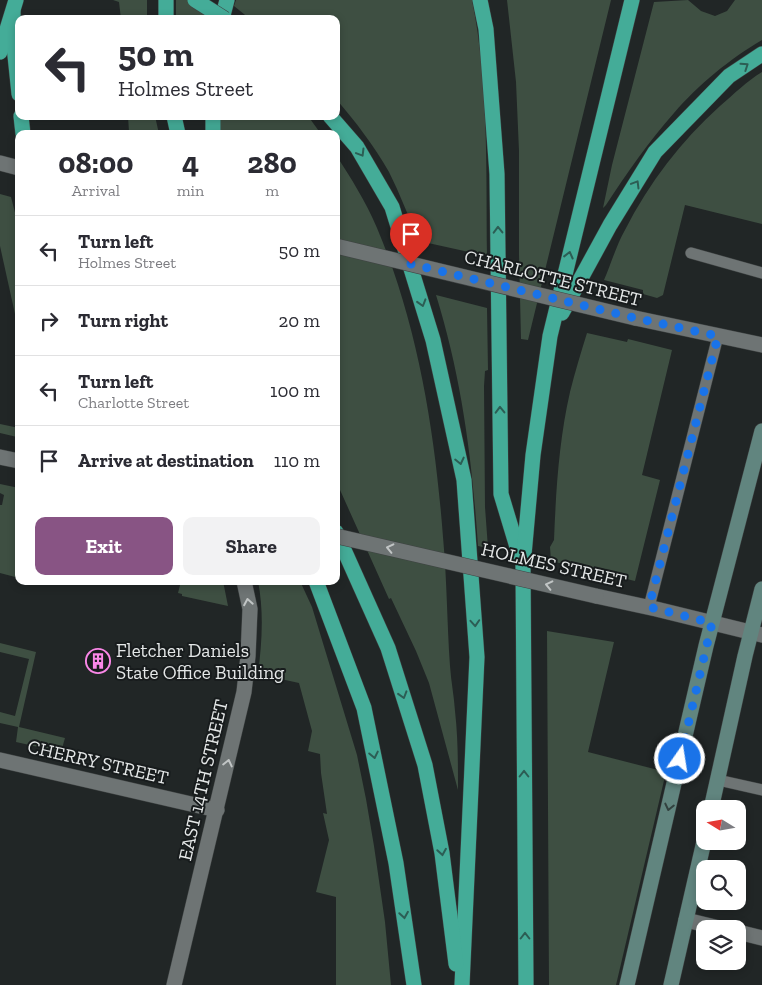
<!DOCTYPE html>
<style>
:root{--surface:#fff;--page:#f2f2f3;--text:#2b2b33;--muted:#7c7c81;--line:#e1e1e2;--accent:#885484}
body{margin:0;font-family:"Zilla Slab",serif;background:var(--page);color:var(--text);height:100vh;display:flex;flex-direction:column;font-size:19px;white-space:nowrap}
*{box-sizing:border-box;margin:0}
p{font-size:16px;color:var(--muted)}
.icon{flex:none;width:28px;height:28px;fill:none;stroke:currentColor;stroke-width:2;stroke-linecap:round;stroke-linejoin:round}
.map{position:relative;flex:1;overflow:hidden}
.sheet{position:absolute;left:15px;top:130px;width:325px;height:455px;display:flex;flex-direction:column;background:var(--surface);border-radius:10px;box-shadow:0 2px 8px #0003}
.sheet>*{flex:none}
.guide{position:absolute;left:15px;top:15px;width:325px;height:105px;border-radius:10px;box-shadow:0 2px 8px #0003;background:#fff;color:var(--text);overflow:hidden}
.needle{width:32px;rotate:281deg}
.buttons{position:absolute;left:696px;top:800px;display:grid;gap:10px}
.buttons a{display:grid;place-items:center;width:50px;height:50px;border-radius:10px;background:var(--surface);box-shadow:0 2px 8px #0003;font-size:25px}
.pin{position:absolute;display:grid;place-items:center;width:42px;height:42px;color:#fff;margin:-51px -21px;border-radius:50% 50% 50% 0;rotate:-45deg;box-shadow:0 0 5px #0007}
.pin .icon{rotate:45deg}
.me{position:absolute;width:55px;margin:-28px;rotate:13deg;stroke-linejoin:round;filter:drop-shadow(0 0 4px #0008)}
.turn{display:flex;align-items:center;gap:18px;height:105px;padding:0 20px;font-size:22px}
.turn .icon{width:65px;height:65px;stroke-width:2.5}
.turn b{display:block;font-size:35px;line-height:42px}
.eta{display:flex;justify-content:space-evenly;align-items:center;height:85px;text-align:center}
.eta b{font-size:30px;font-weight:700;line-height:35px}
.primary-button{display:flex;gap:10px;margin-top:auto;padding:10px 20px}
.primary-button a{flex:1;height:58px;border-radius:10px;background:var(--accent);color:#fff;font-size:20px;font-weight:700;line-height:58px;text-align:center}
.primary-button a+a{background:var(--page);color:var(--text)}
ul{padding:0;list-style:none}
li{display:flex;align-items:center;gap:15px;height:70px;padding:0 20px;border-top:1px solid var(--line)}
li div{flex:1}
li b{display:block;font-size:19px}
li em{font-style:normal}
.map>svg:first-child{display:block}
.green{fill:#3e4f42}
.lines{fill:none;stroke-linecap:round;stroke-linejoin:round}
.service-casing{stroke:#3f4343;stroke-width:12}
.minor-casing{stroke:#3f4343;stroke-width:16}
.tertiary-casing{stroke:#3f4343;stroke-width:16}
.secondary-casing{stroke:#3f4343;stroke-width:16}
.motorway-casing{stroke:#3f4343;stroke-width:16}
.service{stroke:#6e7474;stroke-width:11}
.minor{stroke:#6e7474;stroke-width:15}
.tertiary{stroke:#6e7474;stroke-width:15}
.secondary{stroke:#61857f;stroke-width:15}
.motorway{stroke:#44ac98;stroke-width:15}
.tertiary-bridge-casing{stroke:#3f4343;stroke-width:16;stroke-linecap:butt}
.motorway-bridge-casing{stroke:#3f4343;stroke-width:16;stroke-linecap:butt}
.tertiary-bridge{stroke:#6e7474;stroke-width:15}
.motorway-bridge{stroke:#44ac98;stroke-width:15}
.oneway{stroke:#2c5d54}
.oneway2{stroke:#c1c5c5}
.oneway3{stroke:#32413f}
.route{stroke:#1a73e8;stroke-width:9;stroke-dasharray:0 16.2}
.labels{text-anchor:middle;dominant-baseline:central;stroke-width:4;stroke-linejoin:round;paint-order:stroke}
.street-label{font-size:19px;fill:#e5e8e8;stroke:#181c1d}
.poi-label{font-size:19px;fill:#e5e8e8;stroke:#181c1d;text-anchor:start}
</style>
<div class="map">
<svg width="762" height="985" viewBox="0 0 762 985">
<rect width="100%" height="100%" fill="#212626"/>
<g class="green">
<polygon points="113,0 147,0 147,19 121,19 119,2"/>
<polygon points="176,0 210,0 204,19 176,19"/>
<path d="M236,0h236c17,84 14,170 15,256l-68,-15c-10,-23 -19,-47 -30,-69 -15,-26 -33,-50 -53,-73v-80h-86l-16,-13z"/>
<polygon points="507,0 611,0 528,340 521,339 519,255 519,151 516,82"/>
<path d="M688,0l13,11 14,5 12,-5 8,-11h27v40c-31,18 -64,45 -88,73 -25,28 -47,60 -68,92l-3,3 9,-43 42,-163z"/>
<path d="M762,72v152l-77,-19 -22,90 -6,3 -14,-4v-4l-39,-10c7,-16 12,-34 21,-50 24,-47 56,-89 95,-124 14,-12 27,-25 42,-34z"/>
<polygon points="128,116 155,116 159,134 112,134 115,131 129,132"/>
<polygon points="218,116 308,116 321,134 218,134"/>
<path d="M336,155c15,23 30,47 41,73 41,97 58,204 66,309 4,43 4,86 7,129 1,15 4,30 5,45 3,26 3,52 3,79l-29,-107 -13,-32 -25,-53 -2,1 -53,-118z"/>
<polygon points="0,194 11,197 19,228 19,321 15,314 0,246"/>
<path d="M436,295l51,13 1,62 -3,1 -1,15 1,121 3,41 -10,-2c-6,-87 -16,-167 -42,-251z"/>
<path d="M587,333l40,9 1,-3 44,11 -30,125 18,5 -25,101 -84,-20 -1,-14 4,-7c2,-50 5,-100 16,-148 5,-20 11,-40 17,-59z"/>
<polygon points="0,424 19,428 17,437 0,433"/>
<polygon points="0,484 19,488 19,562 17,568 19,569 19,578 0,573 0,505 2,505 4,495 0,493"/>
<polygon points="181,581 223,581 228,606 182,596 182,594 178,593"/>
<path d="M258,581h42l12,26 45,148 9,44 8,47 11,76 6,63h-55v-88l-20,-5 13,-52 -6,-27 4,1 -6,-41 -1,-19 -12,-3 4,-20 -13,-48 -41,-9c4,-32 6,-62 0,-93z"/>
<polygon points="547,631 614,642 588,752 666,772 616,985 549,985"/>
<polygon points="0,643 36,652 19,727 65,738 61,752 16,742 18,727 0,723 0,712 15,716 29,659 0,652"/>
</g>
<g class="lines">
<defs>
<g id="service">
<polyline points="691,253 762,273"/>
<polyline points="649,607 718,336"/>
<polyline points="718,780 762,790"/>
</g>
<g id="minor">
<polyline points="0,760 217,810"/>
<polyline points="686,920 723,929"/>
<polyline points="738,932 762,938"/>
</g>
<g id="tertiary">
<polyline points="0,163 19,168"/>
<polyline points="635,318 762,345"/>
<polyline points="0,457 19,461"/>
<polyline points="596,596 656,609 762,635"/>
<polyline points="174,985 244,692 248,656 250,609 244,581"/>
</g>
<g id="secondary">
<polyline points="711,809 745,656 762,589"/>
<polyline points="627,985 706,646 762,431"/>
<polyline points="671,985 705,837"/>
</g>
<g id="motorway">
<polyline points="480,0 486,29 497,174 501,494 520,557"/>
<polyline points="13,12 14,46 19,94"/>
<polyline points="166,19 166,0"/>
<polyline points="222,19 227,0"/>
<polyline points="0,52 16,0"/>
<polyline points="21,116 23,134"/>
<polyline points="174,116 178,134"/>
<polyline points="213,116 213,134"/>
<polyline points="330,116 357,147 392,207 433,340 464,480 477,657 462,985"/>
<polyline points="562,313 610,225 655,152 729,76 762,54"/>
<polyline points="336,532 388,648 425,765 442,853 456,964"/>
<polyline points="316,581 364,708 396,863 414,985"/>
<polyline points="526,985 523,566 533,455 550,336 632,0"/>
</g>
</defs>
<use href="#service" class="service-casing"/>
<use href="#minor" class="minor-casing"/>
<use href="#tertiary" class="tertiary-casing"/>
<use href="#secondary" class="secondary-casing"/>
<use href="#motorway" class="motorway-casing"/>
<use href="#service" class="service"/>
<use href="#minor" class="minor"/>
<use href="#tertiary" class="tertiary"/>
<use href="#secondary" class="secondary"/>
<use href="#motorway" class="motorway"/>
<defs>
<g id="tertiary-bridge">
<polyline points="336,246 635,318"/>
<polyline points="336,536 596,596"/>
</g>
<polyline id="motorway-bridge" points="195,0 225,19"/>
</defs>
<use href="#tertiary-bridge" class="tertiary-bridge-casing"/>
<use href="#motorway-bridge" class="motorway-bridge-casing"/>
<use href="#tertiary-bridge" class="tertiary-bridge"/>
<use href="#motorway-bridge" class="motorway-bridge"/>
</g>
<defs><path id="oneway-chevron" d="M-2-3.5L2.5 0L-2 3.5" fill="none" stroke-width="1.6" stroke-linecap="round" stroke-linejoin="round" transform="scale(1.25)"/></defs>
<g class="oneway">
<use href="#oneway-chevron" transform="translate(745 66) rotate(-34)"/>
<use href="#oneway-chevron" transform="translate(361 153) rotate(59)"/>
<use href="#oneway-chevron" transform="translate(636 184) rotate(-59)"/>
<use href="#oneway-chevron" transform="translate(498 230) rotate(-91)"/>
<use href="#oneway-chevron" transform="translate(569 255) rotate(-76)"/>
<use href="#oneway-chevron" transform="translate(422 303) rotate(73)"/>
<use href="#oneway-chevron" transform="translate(500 410) rotate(-91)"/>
<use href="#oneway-chevron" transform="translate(460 461) rotate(77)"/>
<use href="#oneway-chevron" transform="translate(475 623) rotate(86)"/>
<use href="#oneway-chevron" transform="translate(403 695) rotate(73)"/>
<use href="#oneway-chevron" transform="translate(374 755) rotate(78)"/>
<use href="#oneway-chevron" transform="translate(524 774) rotate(-90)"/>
<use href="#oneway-chevron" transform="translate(442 852) rotate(81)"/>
<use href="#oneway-chevron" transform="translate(404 915) rotate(81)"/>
<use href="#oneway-chevron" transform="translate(525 936) rotate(-90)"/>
</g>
<g class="oneway2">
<use href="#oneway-chevron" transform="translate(390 548) rotate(-167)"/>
<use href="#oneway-chevron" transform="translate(549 585) rotate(-167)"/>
<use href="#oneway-chevron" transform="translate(248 602) rotate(-100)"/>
<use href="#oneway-chevron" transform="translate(228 763) rotate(-77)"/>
</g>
<use class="oneway3" href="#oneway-chevron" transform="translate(669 807) rotate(103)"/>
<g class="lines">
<polyline class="route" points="411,264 635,318 718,336 649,607 712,623 680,759"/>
</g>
<defs>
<symbol id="building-ring" viewBox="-11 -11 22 22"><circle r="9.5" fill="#181c1d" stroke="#fa87e7" stroke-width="1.5"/><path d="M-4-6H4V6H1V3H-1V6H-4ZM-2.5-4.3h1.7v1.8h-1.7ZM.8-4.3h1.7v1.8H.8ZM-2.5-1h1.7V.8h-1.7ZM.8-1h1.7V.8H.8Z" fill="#fa87e7"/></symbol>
</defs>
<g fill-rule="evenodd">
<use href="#building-ring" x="84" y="647" width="28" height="28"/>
</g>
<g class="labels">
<g class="street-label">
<text transform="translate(553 278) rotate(14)">CHARLOTTE STREET</text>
<text transform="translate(554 565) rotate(13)">HOLMES STREET</text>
<text transform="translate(98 762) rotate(13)">CHERRY STREET</text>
<text transform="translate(203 780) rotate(-77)">EAST 14TH STREET</text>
</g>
<g class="poi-label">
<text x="116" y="650">Fletcher Daniels<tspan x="116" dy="22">State Office Building</tspan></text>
</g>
</g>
</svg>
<div class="buttons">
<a><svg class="needle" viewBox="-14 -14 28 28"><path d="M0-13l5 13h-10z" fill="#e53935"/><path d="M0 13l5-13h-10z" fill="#7c7c81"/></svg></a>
<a><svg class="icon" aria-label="search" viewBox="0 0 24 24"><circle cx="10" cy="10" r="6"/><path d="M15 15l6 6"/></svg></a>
<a><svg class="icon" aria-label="layers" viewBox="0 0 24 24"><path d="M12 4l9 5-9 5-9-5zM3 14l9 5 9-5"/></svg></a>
</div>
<div class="pin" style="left:411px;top:264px;background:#d93025"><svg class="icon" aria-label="arrive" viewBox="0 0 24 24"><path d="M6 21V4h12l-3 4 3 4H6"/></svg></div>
<svg class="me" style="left:680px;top:759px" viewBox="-20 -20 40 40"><circle r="17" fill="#1a73e8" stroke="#fff" stroke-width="3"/><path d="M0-11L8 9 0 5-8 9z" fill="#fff"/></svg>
<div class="guide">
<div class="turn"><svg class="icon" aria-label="left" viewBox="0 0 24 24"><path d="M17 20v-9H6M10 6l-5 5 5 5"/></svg><div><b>50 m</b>Holmes Street</div></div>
</div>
<section class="sheet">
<div class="eta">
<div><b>08:00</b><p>Arrival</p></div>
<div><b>4</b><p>min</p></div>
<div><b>280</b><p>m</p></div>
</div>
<ul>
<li><svg class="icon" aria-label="left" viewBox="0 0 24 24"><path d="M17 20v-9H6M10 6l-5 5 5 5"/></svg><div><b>Turn left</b><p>Holmes Street</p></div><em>50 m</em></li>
<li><svg class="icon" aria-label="right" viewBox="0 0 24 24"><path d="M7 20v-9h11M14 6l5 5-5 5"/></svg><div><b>Turn right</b></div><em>20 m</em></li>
<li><svg class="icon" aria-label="left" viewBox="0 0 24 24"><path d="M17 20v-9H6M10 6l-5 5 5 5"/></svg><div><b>Turn left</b><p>Charlotte Street</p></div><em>100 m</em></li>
<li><svg class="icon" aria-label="arrive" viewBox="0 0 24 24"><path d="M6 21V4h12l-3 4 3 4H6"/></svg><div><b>Arrive at destination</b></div><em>110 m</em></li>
</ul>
<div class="primary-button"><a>Exit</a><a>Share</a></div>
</section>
</div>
